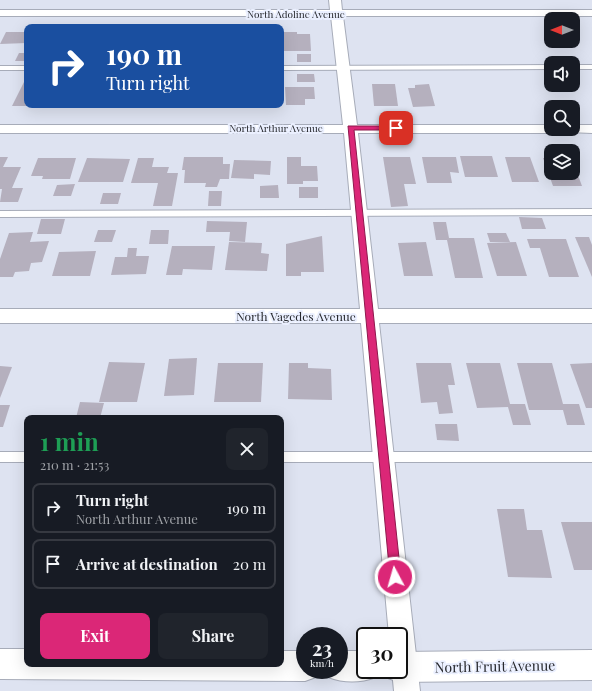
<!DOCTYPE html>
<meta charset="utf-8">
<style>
:root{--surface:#171b24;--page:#20242c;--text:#f1f3f6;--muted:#9ea1a6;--line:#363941;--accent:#db2777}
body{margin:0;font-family:"Playfair Display",serif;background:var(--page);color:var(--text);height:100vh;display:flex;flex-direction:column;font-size:15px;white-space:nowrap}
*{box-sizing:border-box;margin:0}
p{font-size:13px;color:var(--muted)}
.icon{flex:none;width:22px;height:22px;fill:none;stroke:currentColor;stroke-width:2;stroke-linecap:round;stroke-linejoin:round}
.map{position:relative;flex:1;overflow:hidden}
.details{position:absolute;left:24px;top:415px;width:260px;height:252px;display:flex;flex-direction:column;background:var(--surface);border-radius:8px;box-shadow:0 4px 16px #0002}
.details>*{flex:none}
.banner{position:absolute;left:24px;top:24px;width:260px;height:84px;border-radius:8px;box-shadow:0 4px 16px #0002;background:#1a4fa0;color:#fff;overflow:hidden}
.needle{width:26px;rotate:270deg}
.fabs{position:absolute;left:544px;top:12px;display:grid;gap:8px}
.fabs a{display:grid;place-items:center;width:36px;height:36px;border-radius:8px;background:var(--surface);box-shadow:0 4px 16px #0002;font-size:20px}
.speed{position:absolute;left:296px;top:627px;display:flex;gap:8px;font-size:20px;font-weight:700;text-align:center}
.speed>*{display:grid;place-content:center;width:52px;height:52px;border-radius:50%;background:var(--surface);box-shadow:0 4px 16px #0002;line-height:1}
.speed small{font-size:10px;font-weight:400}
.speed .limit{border:2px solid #111;border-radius:6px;background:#fff;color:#111}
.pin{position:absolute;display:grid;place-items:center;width:34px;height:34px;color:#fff;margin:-17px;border-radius:8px;box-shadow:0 2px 6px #0006}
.me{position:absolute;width:44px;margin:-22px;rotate:354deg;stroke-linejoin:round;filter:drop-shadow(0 0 3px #0008)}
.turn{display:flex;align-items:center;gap:14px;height:84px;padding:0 16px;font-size:18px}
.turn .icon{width:52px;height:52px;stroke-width:2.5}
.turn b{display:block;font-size:28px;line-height:34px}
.round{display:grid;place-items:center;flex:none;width:42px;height:42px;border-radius:8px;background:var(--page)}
.headline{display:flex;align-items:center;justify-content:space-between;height:68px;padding:0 16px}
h1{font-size:24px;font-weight:700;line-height:30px;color:#1e9e55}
.button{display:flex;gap:8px;margin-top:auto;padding:8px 16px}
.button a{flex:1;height:46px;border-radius:8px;background:var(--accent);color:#fff;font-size:16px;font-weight:700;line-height:46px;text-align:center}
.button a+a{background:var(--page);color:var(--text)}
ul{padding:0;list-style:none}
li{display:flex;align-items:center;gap:12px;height:50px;margin:0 8px 6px;padding:0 8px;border:2px solid var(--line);border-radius:8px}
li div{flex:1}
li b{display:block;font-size:15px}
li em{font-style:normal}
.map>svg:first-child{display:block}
.building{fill:#b5b0be}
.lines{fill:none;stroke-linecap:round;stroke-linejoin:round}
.service-casing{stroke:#a7acb9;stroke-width:2}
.minor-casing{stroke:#a7acb9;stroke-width:2}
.tertiary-casing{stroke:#a7acb9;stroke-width:2}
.service{fill:#fff;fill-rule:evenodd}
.minor{fill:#fff;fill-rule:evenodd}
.tertiary{fill:#fff;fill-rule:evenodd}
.route{fill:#db2777;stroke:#8e194d}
.labels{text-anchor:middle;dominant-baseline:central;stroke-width:4;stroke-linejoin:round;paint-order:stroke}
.far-street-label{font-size:10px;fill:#27292e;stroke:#ebf0ff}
.street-label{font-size:12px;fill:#27292e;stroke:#ebf0ff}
.near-street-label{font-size:14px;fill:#27292e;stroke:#ebf0ff}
</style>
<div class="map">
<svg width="592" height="691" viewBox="0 0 592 691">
<rect width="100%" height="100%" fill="#dee3f1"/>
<g class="building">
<polygon points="6,32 27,32 27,43 0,44"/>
<polygon points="283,32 297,32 297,34 310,34 311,51 283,51"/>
<polygon points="19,53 27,53 27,61 15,61"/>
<rect x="297" y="54" width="14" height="8"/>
<polygon points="297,74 314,74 315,82 297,82"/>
<polygon points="24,82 27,82 27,106 12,106"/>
<polygon points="372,84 395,84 398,106 374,106"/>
<polygon points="429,84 435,106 413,107 408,88 415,88 415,85"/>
<polygon points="285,87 314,87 315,99 305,99 305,105 286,105"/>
<polygon points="460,156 492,156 498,177 465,177"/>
<polygon points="0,157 8,157 3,167 21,167 12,188 23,188 18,202 0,202 2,189 0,189"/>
<polygon points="184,157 223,157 223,164 230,164 229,179 220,179 217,187 205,187 206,183 184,183 185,170 182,170"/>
<polygon points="287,157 301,157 301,166 317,166 318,181 303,181 303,184 287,184"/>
<polygon points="383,157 410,157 416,184 404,184 408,206 391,207"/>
<polygon points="422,157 456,157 459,173 450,172 452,183 427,183"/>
<polygon points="505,157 530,157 539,182 512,182"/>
<polygon points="38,158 76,158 70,179 42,179 43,176 31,176"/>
<polygon points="87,158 130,159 123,182 78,182"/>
<polygon points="138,158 154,158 152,167 169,167 167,173 178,173 172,206 153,206 158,183 131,183"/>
<polygon points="543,158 551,158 551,173 573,173 573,162 582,186 553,186"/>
<polygon points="234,160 271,161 270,175 254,174 254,179 231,178"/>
<polygon points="75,184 71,196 53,196 57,185"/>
<polygon points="278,185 279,198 260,198 260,186"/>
<rect x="299" y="187" width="19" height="11"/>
<polygon points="209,191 222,191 221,206 208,206"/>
<polygon points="103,193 121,193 118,204 100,204"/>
<polygon points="519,217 542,218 546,229 522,229"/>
<polygon points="41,219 65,219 61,234 37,234"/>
<polygon points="207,221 247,222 245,242 229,241 230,232 206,232"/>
<polygon points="433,222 446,222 449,238 474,238 483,278 455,278 447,240 436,240"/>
<polygon points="98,230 116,230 112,242 94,242"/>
<polygon points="151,230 169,230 168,244 149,244"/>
<polygon points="33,232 30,242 49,241 42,262 31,263 29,271 15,272 13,277 0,277 0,259 9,233"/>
<polygon points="487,233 506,233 510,242 490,242"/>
<polygon points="322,236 324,272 301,272 301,276 286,276 286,244"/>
<polygon points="575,237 589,237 592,245 592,277"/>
<polygon points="527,239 566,239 579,277 549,277 540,248 530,248"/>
<polygon points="229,242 262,243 261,253 269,254 267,271 225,270"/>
<polygon points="426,242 433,276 404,276 398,243"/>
<polygon points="516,242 527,276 497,276 487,243"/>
<polygon points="172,246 215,246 212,270 183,269 182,275 166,275"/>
<polygon points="128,248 137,248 136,256 149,256 146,274 111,275 115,257 127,257"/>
<polygon points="96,251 90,276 52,276 59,252"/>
<polygon points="197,358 194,395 164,396 169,359"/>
<polygon points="109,362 145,363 137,402 99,402"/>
<polygon points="218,363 263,363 261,402 214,402"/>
<polygon points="289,363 308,363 308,368 331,369 332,400 288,399"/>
<polygon points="416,363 451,363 455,385 448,385 453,413 439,414 437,402 421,403"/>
<polygon points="466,363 500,363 510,404 525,404 531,425 513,425 508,407 477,408"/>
<polygon points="517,363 552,363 563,404 579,404 585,425 567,425 563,410 529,410"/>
<polygon points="592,363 592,408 586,408 570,364"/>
<polygon points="0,366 12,367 0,398"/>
<polygon points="80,402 104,403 100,418 76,418"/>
<polygon points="0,405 10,405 3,427 0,427"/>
<polygon points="435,424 457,424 459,441 437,440"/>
<polygon points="497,509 524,509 527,530 542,530 552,578 508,577"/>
<polygon points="561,522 592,522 592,570 574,570"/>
</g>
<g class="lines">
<defs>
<g id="service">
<polygon points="551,65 551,69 281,70 281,66"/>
<rect x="573" y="65" width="19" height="4"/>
<rect x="0" y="66" width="27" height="4"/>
<polygon points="592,209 592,215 0,217 0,211"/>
<rect x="0" y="452" width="27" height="10"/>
<rect x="281" y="452" width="311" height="10"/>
</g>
<g id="minor">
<polygon points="329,0 341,0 342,10 592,10 592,16 343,16 357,125 551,125 551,129 558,129 556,132 551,133 358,133 378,309 592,309 592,323 379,323 420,691 394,691 392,670 399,670 399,636 389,636 361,323 0,323 0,309 360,309 344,133 0,133 0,125 343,125 331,16 0,16 0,10 330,10"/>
<polygon points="573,125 592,125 592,133 568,132 566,129 573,129"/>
</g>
<g id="tertiary">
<polygon points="0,649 27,649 27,664 281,664 281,651 305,651 305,670 319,670 316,677 305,681 0,679"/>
<polygon points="592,650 592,680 399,682 388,678 385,670 399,670 399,652"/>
<path d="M339,651h26v19h14l-3,7c-16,6 -32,6 -48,0l-3,-7h14z"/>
</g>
</defs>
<use href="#service" class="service-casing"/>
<use href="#minor" class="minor-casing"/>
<use href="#tertiary" class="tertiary-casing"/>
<use href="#service" class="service"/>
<use href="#minor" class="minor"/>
<use href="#tertiary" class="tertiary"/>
</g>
<polygon class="route" points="348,126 396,126 400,128 396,130 354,130 401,577 399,581 395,582 391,581 390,577"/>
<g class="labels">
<g class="far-street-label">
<text x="296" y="14">North Adoline Avenue</text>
<text x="276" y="128">North Arthur Avenue</text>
</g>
<g class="street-label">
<text x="296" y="316">North Vagedes Avenue</text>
</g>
<g class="near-street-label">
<text transform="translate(495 666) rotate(-1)">North Fruit Avenue</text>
</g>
</g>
</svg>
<div class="fabs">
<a><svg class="needle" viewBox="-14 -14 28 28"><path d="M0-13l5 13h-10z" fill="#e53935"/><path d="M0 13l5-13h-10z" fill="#9ea1a6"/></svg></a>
<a><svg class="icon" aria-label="sound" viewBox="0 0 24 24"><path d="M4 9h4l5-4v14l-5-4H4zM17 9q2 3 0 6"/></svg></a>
<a><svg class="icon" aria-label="search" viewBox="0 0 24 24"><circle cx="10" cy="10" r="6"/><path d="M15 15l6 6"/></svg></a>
<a><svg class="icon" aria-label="layers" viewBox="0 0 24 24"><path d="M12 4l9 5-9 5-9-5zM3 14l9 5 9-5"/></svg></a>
</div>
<div class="speed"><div>23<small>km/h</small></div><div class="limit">30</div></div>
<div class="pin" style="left:396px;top:128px;background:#d93025"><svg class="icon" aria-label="arrive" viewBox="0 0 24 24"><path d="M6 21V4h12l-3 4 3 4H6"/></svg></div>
<svg class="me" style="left:395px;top:577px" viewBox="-20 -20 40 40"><circle r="17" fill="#db2777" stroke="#fff" stroke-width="3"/><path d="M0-11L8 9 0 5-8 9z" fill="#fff"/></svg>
<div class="banner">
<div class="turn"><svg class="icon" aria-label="right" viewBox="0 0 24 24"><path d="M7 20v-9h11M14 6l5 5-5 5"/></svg><div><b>190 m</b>Turn right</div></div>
</div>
<section class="details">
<div class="headline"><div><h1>1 min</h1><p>210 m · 21:53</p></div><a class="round"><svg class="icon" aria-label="close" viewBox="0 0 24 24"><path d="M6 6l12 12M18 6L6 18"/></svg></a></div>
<ul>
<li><svg class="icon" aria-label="right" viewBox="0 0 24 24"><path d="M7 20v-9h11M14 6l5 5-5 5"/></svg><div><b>Turn right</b><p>North Arthur Avenue</p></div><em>190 m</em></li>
<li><svg class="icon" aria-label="arrive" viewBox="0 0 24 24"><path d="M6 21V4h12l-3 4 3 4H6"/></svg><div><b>Arrive at destination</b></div><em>20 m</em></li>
</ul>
<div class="button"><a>Exit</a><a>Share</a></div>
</section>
</div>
